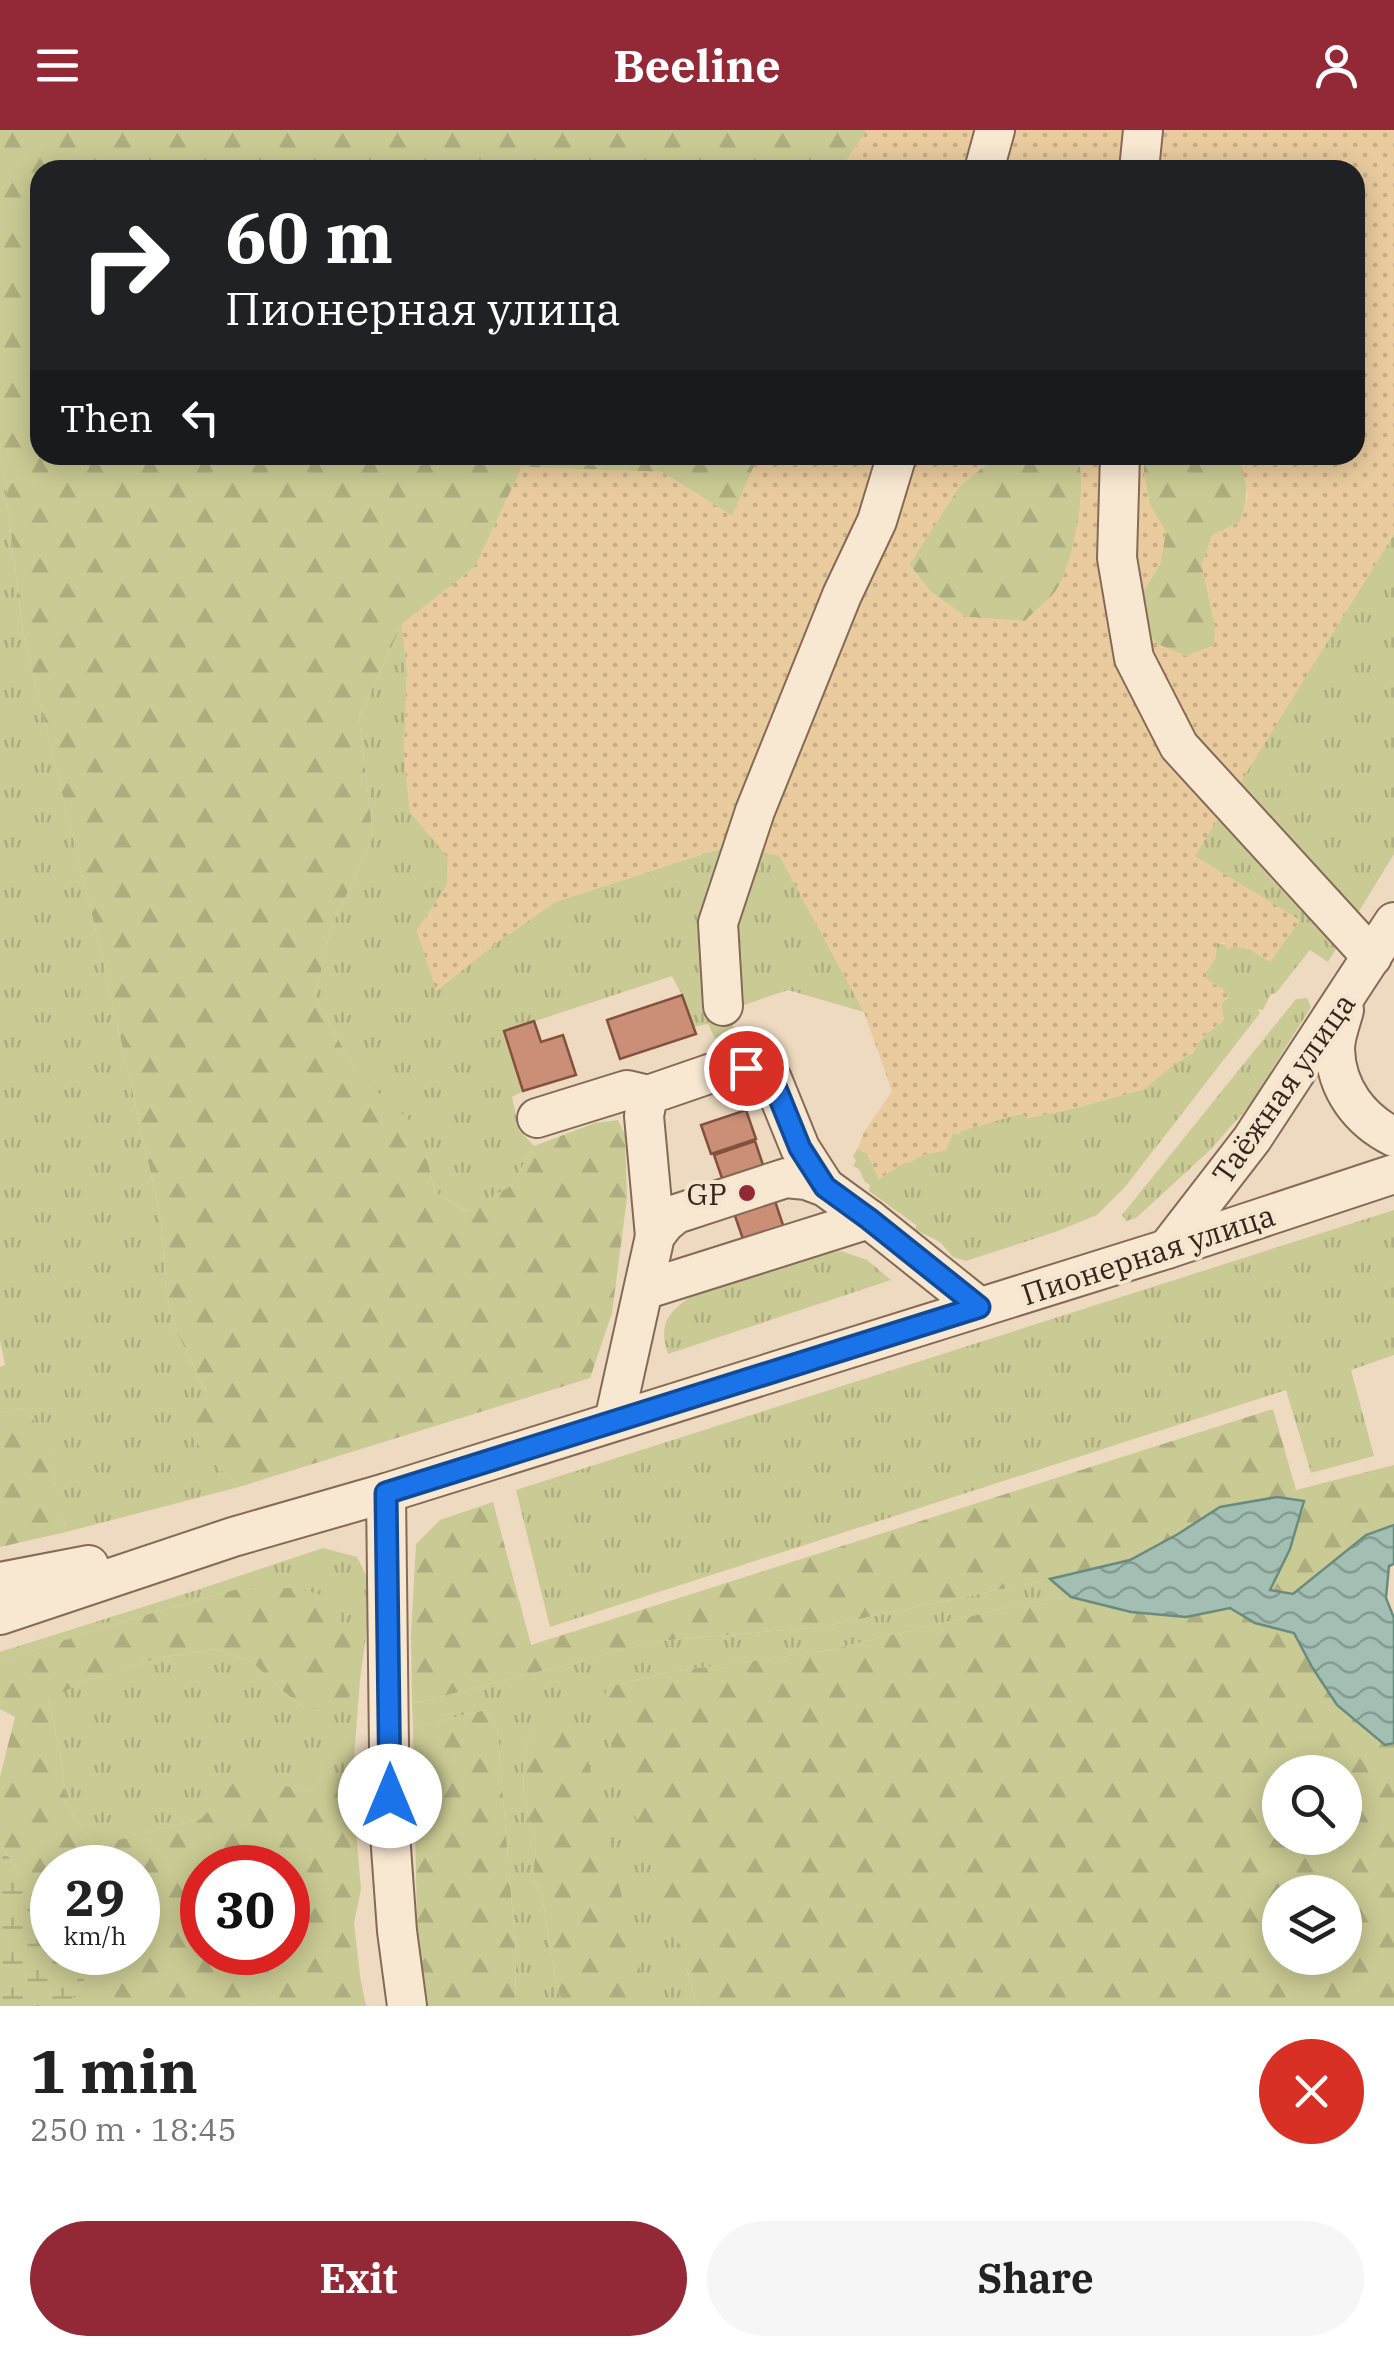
<!DOCTYPE html>
<meta charset="utf-8">
<style>
:root{--surface:#fff;--page:#f6f6f6;--text:#222;--muted:#767676;--accent:#932937}
body{margin:0;font-family:"IBM Plex Serif",serif;background:var(--page);color:var(--text);height:100vh;display:flex;flex-direction:column;font-size:38px;white-space:nowrap}
*{box-sizing:border-box;margin:0}
p{font-size:32px;color:var(--muted)}
.icon{flex:none;width:55px;height:55px;fill:none;stroke:currentColor;stroke-width:2;stroke-linecap:round;stroke-linejoin:round}
.map{position:relative;height:1876px;overflow:hidden}
.side{display:flex;flex-direction:column;background:var(--surface);flex:1}
.side>*{flex:none}
.guide{position:absolute;left:30px;top:30px;width:1335px;height:305px;border-radius:30px;box-shadow:0 5px 25px #0003;background:#202124;color:#fff;overflow:hidden}
.tools{position:absolute;left:1262px;top:1625px;display:grid;gap:20px}
.tools a{display:grid;place-items:center;width:100px;height:100px;border-radius:50%;background:var(--surface);box-shadow:0 5px 25px #0003;font-size:50px}
.speed{position:absolute;left:30px;top:1715px;display:flex;gap:20px;font-size:50px;font-weight:700;text-align:center}
.speed>*{display:grid;place-content:center;width:130px;height:130px;border-radius:50%;background:var(--surface);box-shadow:0 5px 25px #0003;line-height:1}
.speed small{font-size:25px;font-weight:400}
.speed .limit{border:15px solid #d22;background:#fff;color:#111}
.pin{position:absolute;display:grid;place-items:center;width:85px;height:85px;color:#fff;margin:-42px;border:5px solid #fff;border-radius:50%;box-shadow:0 2px 10px #0007}
.me{position:absolute;width:110px;margin:-55px;rotate:0deg;stroke-linejoin:round;filter:drop-shadow(0 0 8px #0008)}
.turn{display:flex;align-items:center;gap:35px;height:210px;padding:0 30px;font-size:45px}
.turn .icon{width:130px;height:130px;stroke-width:2.5}
.turn b{display:block;font-size:70px;line-height:85px}
.then{display:flex;align-items:center;height:95px;padding:0 30px;background:#0003;gap:20px;font-size:38px}
.round{display:grid;place-items:center;flex:none;width:105px;height:105px;border-radius:52px;background:var(--page)}
.overview{display:flex;align-items:center;justify-content:space-between;height:170px;padding:0 30px}
h1{font-size:60px;font-weight:700;line-height:75px}
.action{display:flex;gap:20px;margin-top:auto;padding:20px 30px}
.action a{flex:1;height:115px;border-radius:60px;background:var(--accent);color:#fff;font-size:40px;font-weight:700;line-height:115px;text-align:center}
.action a+a{background:var(--page);color:var(--text)}
header{display:flex;justify-content:space-between;align-items:center;height:130px;padding:0 30px;background:var(--accent);color:#fff;font-size:45px;font-weight:700}
.map>svg:first-child{display:block}
.grass{fill:url(#grass-tufts)}
.forest{fill:url(#forest-firs);fill-rule:evenodd}
.wetland{fill:url(#wetland-marsh)}
.sand{fill:url(#sand-dots)}
.water{fill:url(#water-waves);stroke:#6a8c7f;stroke-width:2.5}
.building{fill:#ca8f76;stroke:#84513e;stroke-width:2.5}
.lines{fill:none;stroke-linecap:round;stroke-linejoin:round}
.minor-casing{stroke:#856a58;stroke-width:42}
.minor{stroke:#f8e8d2;stroke-width:38}
.route-casing{stroke:#114b97;stroke-width:25}
.route{stroke:#1a73e8;stroke-width:18}
.poi-dot{fill:#932937;stroke:#f4e5cf;stroke-width:4}
.labels{text-anchor:middle;dominant-baseline:central;stroke-width:8;stroke-linejoin:round;paint-order:stroke}
.street-label{font-size:30px;fill:#35251c;stroke:#f4e5cf}
.poi-label{font-size:30px;fill:#35251c;stroke:#f4e5cf;text-anchor:end}
</style>
<header><svg class="icon" aria-label="menu" viewBox="0 0 24 24"><path d="M4 6h16M4 12h16M4 18h16"/></svg>Beeline<svg class="icon" aria-label="person" viewBox="0 0 24 24"><circle cx="12" cy="8" r="4"/><path d="M4 21q1-7 8-7t8 7"/></svg></header>
<div class="map">
<svg width="1394" height="1876" viewBox="0 0 1394 1876">
<defs>
<pattern id="grass-tufts" width="24" height="20" patternUnits="userSpaceOnUse" patternTransform="scale(2.5)"><rect width="24" height="20" fill="#caca94"/><path d="M3 7l-1-3M5 7V3M7 7l1-3M15 17l-1-3M17 17v-4M19 17l1-3" fill="none" stroke="#aead7f"/></pattern>
<pattern id="forest-firs" width="22" height="20" patternUnits="userSpaceOnUse" patternTransform="scale(2.5)"><rect width="22" height="20" fill="#caca94"/><path d="M5 1l3.5 6h-7zM16 11l3.5 6h-7z" fill="#aead7f"/></pattern>
<pattern id="wetland-marsh" width="20" height="14" patternUnits="userSpaceOnUse" patternTransform="scale(2.5)"><rect width="20" height="14" fill="#caca94"/><path d="M1 5h8M5 5V1M11 12h8M15 12V8" fill="none" stroke="#aead7f"/></pattern>
<pattern id="sand-dots" width="8" height="8" patternUnits="userSpaceOnUse" patternTransform="scale(2.5)"><rect width="8" height="8" fill="#e9cb9d"/><path d="M2 2h.1M6 6h.1" fill="none" stroke="#c8ae87" stroke-width="1.8" stroke-linecap="round"/></pattern>
<pattern id="water-waves" width="16" height="10" patternUnits="userSpaceOnUse" patternTransform="scale(2.5)"><rect width="16" height="10" fill="#a3bfb3"/><path d="M0 5q4-4 8 0t8 0" fill="none" stroke="#869b91"/></pattern>
</defs>
<rect width="100%" height="100%" fill="#eddac0"/>
<g class="grass">
<polygon points="0,312 23,503 103,830 161,1089 166,1162 176,1200 206,1262 214,1333 239,1357 66,1402 48,1319 27,1278 0,1283 0,1237 5,1235 0,1210"/>
<path d="M1394,404v320l-66,108 -18,-12 -34,43 -5,1 -8,16 -6,-1 3,4 -135,174 -28,28 -42,17 -89,29 -13,-4 -13,-15 -24,-12v-5l-47,-34 1,-6 -5,-3 -6,-13 -6,-3 3,-5 -3,-5 5,-8 10,7 11,24 26,-17 3,1 15,-8 23,-5 7,-17 67,-19 8,4 52,-11 64,-18 30,-25 20,-12c4,-14 19,-23 30,-32l-3,-16 4,-13 -18,-11 -1,-8 9,-13 2,-16 32,6 -55,-93z"/>
<polygon points="402,494 407,540 404,624 410,682 448,727 447,755 417,801 437,860 495,814 555,772 725,717 779,725 864,882 788,860 738,877 730,886 737,908 718,915 708,894 693,897 682,865 672,846 505,901 523,961 512,967 519,1000 534,1016 512,1055 468,1082 435,1062 426,1024 357,944 315,867 331,798 373,707 359,587"/>
<polygon points="1307,868 1311,877 1249,976 1210,1020 1136,1088 1126,1091 1122,1085 1296,869"/>
<polygon points="1394,1080 1394,1225 1351,1240 1374,1326 1311,1343 1286,1260 550,1497 516,1360"/>
<path d="M841,1121l26,9 24,20 -223,74c-10,-32 0,-41 25,-59l127,-41z"/>
<polygon points="323,1418 357,1427 367,1447 369,1484 360,1550 352,1654 330,1642 309,1660 237,1650 201,1689 94,1716 67,1675 60,1623 48,1568 86,1551 155,1529 214,1519 252,1532 275,1554 305,1579 241,1458 128,1490 21,1524 0,1534 0,1522 197,1460"/>
<polygon points="1050,1449 1071,1467 1026,1473 825,1521 669,1542 607,1557 697,1876 649,1876 533,1599 523,1625 524,1669 536,1716 533,1747 543,1771 555,1847 563,1876 515,1876 516,1825 497,1595 485,1580 413,1597 412,1574 658,1511 821,1497"/>
</g>
<g class="forest">
<polygon points="0,0 867,0 840,40 40,40 40,325 759,325 732,386 662,342 522,337 475,437 402,494 359,587 373,707 331,798 315,867 357,944 415,995 426,1024 435,1062 467,1082 512,1055 534,1016 595,993 618,990 625,1005 627,1068 612,1183 590,1248 239,1357 214,1333 185,1299 206,1262 176,1200 166,1162 161,1089 103,830 23,503 0,312"/>
<path d="M998,325h77c17,20 -3,109 -16,131 -8,13 -23,24 -34,35l-59,-4 -36,-26 -21,-27 51,-78z"/>
<path d="M1143,325h96c11,26 9,41 1,67l-28,14 -10,29 13,62v18l-29,11 -29,-12 -18,-23 5,-31 16,-26 6,-32 -16,-27 -6,-30z"/>
<polygon points="27,1278 48,1318 66,1402 0,1417 0,1283"/>
<polygon points="1273,1279 1296,1360 1394,1335 1394,1395 1366,1405 1293,1465 1269,1460 1290,1419 1220,1377 1178,1404 1130,1430 1094,1440 821,1497 658,1511 412,1574 411,1504 416,1414 440,1390 493,1372 531,1515"/>
<path d="M241,1458h54l27,7 24,33 14,52 -19,29h-36l-30,-25 -23,-22 -38,-13 -59,10 -69,22 -38,18 12,54 7,52 27,41 107,-27 36,-40 72,11 21,-18 22,12 9,105 -7,34 6,53 6,30h-295v-5l22,-37 -3,-11 48,-1v-84h-86v43l-14,-10 -38,-57v-67l15,-60 -15,-8v-45l21,-10 107,-34zM202,1738h86v84h-86z"/>
<path d="M1071,1467l60,15 54,5 45,-9 25,15 39,10 18,34 25,38 48,40 9,-2v263h-697l-9,-33 -87,-259 6,-27 62,-15 156,-21 201,-48zM1280,1642h65v66h-65zM1280,1762h65v66h-65z"/>
<polygon points="485,1580 497,1595 516,1825 515,1876 424,1876 417,1790 413,1597"/>
<polygon points="553,1586 584,1614 649,1876 563,1876 555,1847 543,1771 533,1747 536,1716 524,1669 523,1625 533,1599"/>
</g>
<polygon class="wetland" points="0,1714 38,1771 52,1781 52,1822 90,1823 94,1833 71,1871 71,1876 0,1876"/>
<path class="sand" d="M867,0h527v404l-199,322 105,64 -30,42 -21,-13 -17,-3 -5,4 -2,-7h-8l-2,16 -9,14 1,7 18,11 4,6 -8,8 3,15c-11,8 -26,18 -30,31l-20,13 -29,25 -65,18 -52,11 -8,-4 -59,17 -1,4 -7,-2 -7,17 -23,5 -15,8 -3,-1 -26,17 -11,-24 -10,-7 6,-16 28,-41 -28,-79 -85,-157 -54,-8 -170,55 -60,42 -59,47 -19,-61 30,-45 1,-27 -38,-46 -6,-58 3,-84 -5,-46 73,-57 47,-100 140,5 70,44 27,-61h239l-38,31 -51,79 21,26 36,26 59,4c11,-11 26,-22 34,-35 13,-22 33,-111 16,-131h68l1,20 6,30 16,27 -6,32 -16,26 -5,31 18,23 29,12 28,-11 1,-18 -13,-62 10,-30 28,-13 8,-28 -9,-39h116v-285h-515z"/>
<polygon class="water" points="1277,1367 1304,1371 1290,1419 1270,1460 1293,1464 1366,1405 1394,1395 1394,1434 1389,1436 1386,1468 1394,1488 1394,1613 1385,1615 1337,1575 1312,1537 1294,1503 1255,1493 1230,1478 1186,1487 1131,1482 1071,1467 1050,1449 1130,1430 1178,1404 1220,1377"/>
<g class="building">
<polygon points="682,865 696,904 620,929 607,890"/>
<polygon points="534,891 541,912 563,905 576,945 523,961 504,901"/>
<polygon points="746,980 756,1009 711,1024 701,995"/>
<polygon points="755,1011 785,1101 745,1115 714,1025"/>
</g>
<g class="lines">
<defs>
<g id="minor">
<polyline points="984,40 995,0"/>
<polyline points="1139,40 1143,0"/>
<polyline points="1120,325 1117,428 1134,528 1179,616 1372,827"/>
<polyline points="723,876 718,793 755,681 842,465 877,391 897,325"/>
<path d="M1344,880c-3,12 -9,26 -9,39 1,40 25,71 59,88"/>
<polyline points="537,988 627,960 648,965"/>
<polyline points="655,1106 644,986 648,965 709,944 746,937 772,949 800,1018 825,1057"/>
<polyline points="1167,1119 1252,1009 1394,792"/>
<polyline points="644,1160 869,1089"/>
<polyline points="614,1291 655,1106 665,1093 676,1084 786,1048 806,1050 825,1057 869,1089 979,1177"/>
<polyline points="386,1363 390,1704 397,1801 407,1876"/>
<polyline points="0,1452 89,1435"/>
<polyline points="0,1485 233,1407 386,1363 1167,1119 1394,1044"/>
</g>
</defs>
<use href="#minor" class="minor-casing"/>
<use href="#minor" class="minor"/>
</g>
<g class="lines">
<defs>
<polyline id="route" points="390,1666 386,1363 979,1177 869,1089 825,1057 800,1018 772,949 746,938"/>
</defs>
<use href="#route" class="route-casing"/>
<use href="#route" class="route"/>
</g>
<circle class="poi-dot" cx="747" cy="1063" r="10"/>
<g class="labels">
<g class="street-label">
<text transform="translate(1283 958) rotate(-55)">Таёжная улица</text>
<text transform="translate(1148 1124) rotate(-18)">Пионерная улица</text>
</g>
<g class="poi-label">
<text x="727" y="1063">GP</text>
</g>
</g>
</svg>
<div class="tools">
<a><svg class="icon" aria-label="search" viewBox="0 0 24 24"><circle cx="10" cy="10" r="6"/><path d="M15 15l6 6"/></svg></a>
<a><svg class="icon" aria-label="layers" viewBox="0 0 24 24"><path d="M12 4l9 5-9 5-9-5zM3 14l9 5 9-5"/></svg></a>
</div>
<div class="speed"><div>29<small>km/h</small></div><div class="limit">30</div></div>
<div class="pin" style="left:746px;top:938px;background:#d93025"><svg class="icon" aria-label="arrive" viewBox="0 0 24 24"><path d="M6 21V4h12l-3 4 3 4H6"/></svg></div>
<svg class="me" style="left:390px;top:1666px" viewBox="-20 -20 40 40"><circle r="19" fill="#fff"/><path d="M0-13L10 11 0 6-10 11z" fill="#1a73e8"/></svg>
<div class="guide">
<div class="turn"><svg class="icon" aria-label="right" viewBox="0 0 24 24"><path d="M7 20v-9h11M14 6l5 5-5 5"/></svg><div><b>60 m</b>Пионерная улица</div></div>
<div class="then">Then<svg class="icon" aria-label="left" viewBox="0 0 24 24"><path d="M17 20v-9H6M10 6l-5 5 5 5"/></svg></div>
</div>
</div>
<section class="side">
<div class="overview"><div><h1>1 min</h1><p>250 m · 18:45</p></div><a class="round" style="background:#d93025;color:#fff"><svg class="icon" aria-label="close" viewBox="0 0 24 24"><path d="M6 6l12 12M18 6L6 18"/></svg></a></div>
<div class="action"><a>Exit</a><a>Share</a></div>
</section>
